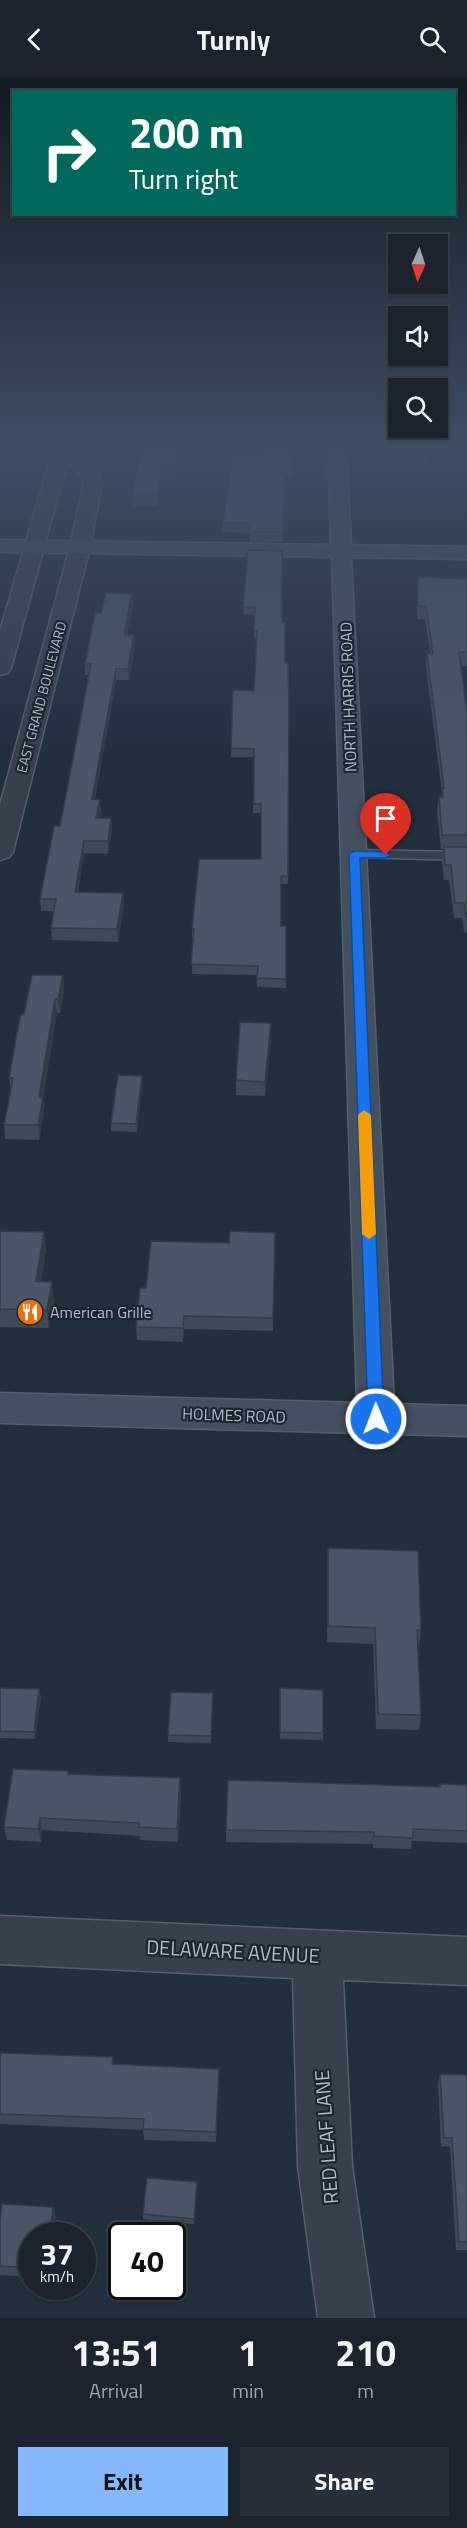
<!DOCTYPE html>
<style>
:root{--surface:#1a232e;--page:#272f3a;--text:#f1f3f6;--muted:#9fa4aa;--line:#38404a;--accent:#84b8fb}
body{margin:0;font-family:"Titillium Web",sans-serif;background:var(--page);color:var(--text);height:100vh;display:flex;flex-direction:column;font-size:22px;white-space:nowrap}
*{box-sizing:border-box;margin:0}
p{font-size:20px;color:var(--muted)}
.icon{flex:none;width:33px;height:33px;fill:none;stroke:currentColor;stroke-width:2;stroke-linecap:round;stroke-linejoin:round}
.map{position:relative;height:2240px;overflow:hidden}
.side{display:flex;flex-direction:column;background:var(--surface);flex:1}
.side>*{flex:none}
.guide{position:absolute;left:12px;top:12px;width:444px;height:126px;border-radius:0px;box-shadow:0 2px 4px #0004,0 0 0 2px var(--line);background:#00695c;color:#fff;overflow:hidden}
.needle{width:39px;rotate:183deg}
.tools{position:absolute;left:388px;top:156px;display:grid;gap:12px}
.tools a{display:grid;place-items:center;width:60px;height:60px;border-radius:0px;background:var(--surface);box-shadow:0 2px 4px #0004,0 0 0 2px var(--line);font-size:30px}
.speed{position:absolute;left:18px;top:2144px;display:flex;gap:12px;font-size:30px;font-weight:700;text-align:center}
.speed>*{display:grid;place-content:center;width:78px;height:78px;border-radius:50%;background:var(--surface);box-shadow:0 2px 4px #0004,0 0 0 2px var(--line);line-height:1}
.speed small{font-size:15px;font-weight:400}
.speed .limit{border:3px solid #111;border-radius:9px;background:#fff;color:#111}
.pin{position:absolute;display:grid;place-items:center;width:51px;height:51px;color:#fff;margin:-62px -26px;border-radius:50% 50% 50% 0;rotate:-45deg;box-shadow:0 0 6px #0007}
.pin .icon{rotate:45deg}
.me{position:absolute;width:66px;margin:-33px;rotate:359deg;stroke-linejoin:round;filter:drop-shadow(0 0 4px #0008)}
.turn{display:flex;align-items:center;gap:21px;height:126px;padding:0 18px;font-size:27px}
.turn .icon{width:78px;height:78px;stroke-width:2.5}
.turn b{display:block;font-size:42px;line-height:51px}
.eta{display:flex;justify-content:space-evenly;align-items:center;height:102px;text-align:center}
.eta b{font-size:36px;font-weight:700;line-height:42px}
.cta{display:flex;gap:12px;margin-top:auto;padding:12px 18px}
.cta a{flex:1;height:69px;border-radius:0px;background:var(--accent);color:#111;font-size:24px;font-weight:700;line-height:69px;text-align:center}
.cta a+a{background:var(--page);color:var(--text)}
header{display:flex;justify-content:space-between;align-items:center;height:78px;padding:0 18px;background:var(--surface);font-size:27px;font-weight:700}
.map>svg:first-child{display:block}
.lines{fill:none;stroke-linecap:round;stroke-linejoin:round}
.lane-casing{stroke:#545f6b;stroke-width:3}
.street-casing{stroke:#545f6b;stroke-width:3}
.secondary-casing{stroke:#545f6b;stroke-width:3}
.lane{fill:#36414d;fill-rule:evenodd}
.street{fill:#36414d;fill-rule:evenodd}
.secondary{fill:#445060;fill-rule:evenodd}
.wall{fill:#3e4a58}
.shaded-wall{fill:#323c47}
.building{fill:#485666;stroke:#323c47;stroke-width:1.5}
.route{fill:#1a73e8;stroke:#114b97;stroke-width:1.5}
.slow{fill:#f59e0b}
.labels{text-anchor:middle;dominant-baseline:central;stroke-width:4.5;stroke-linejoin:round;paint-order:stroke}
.far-street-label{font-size:14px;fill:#b2bcc8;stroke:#1b2632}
.street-label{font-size:16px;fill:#b2bcc8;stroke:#1b2632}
.poi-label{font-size:16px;fill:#b2bcc8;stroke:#1b2632;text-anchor:start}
.near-street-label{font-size:20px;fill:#b2bcc8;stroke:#1b2632}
</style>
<header><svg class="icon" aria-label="back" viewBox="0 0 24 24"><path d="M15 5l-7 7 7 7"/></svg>Turnly<svg class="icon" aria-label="search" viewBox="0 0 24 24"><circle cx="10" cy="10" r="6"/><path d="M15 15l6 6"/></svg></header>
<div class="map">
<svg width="467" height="2240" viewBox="0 0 467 2240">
<rect width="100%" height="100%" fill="#222f3d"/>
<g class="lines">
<defs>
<polygon id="lane" points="354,772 467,774 467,782 349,779 347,776"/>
<g id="street">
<polygon points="55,365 73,365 71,372 93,387 102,404 90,469 13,774 9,779 0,782 0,727 70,469 84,404 79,394 67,385 11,590 8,595 0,597 0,553"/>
<polygon points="0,1838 467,1859 467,1907 343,1902 352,2088 374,2240 318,2240 298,2088 293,1900 0,1886"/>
</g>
<polygon id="secondary" points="328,365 346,365 351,467 467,469 467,481 351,479 394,1326 467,1328 467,1358 0,1345 0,1315 357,1325 332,479 0,474 0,462 331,467"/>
</defs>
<use href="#lane" class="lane-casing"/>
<use href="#street" class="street-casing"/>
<use href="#secondary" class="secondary-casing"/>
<use href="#lane" class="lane"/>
<use href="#street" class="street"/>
<use href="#secondary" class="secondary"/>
</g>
<g class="wall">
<polygon points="180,365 175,397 162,397 158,428 133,428 132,417"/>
<polygon points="293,365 292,398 284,398 283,464 250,464 250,455 223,454 223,445 264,377"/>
<polygon points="390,365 428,365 430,375 429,387 392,387"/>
<polygon points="248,472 282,544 289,625 288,806 281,806 281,848 286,848 286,910 257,909 257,897 192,896 193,860 192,860 192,851 261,781 261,735 253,735 254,679 231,679 233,612 254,613 257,561 254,561 254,537 243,536"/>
<polygon points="418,499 467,501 467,588 461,588 467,635 467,855 464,854 462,840 454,840 449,802 444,802 442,784 443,771 441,771 437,733 439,719 441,719 442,715 426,589 427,575 430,575 425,541 417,541 417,512"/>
<polygon points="132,516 133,527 127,557 134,557 135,568 129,602 116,602 95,721 101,734 99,740 111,740 112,752 108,776 84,775 78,814 124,827 118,864 52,862 51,850 54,833 41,833 40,821 60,748 89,597 85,597 85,586 101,535"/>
<polygon points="63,897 64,912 60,935 57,935 43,1020 44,1034 39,1062 5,1061 4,1047 11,1013 9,1000 24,936"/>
<polygon points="271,959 265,1018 236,1017 236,1002"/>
<polygon points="142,1006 137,1054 111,1053 111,1045"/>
<polygon points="0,1153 44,1154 46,1172 41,1203 54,1222 49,1250 0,1249"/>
<polygon points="275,1155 273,1253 184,1251 183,1264 137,1262 136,1249 146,1210 229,1165"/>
<polygon points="328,1470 421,1552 419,1568 417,1568 421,1637 419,1652 376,1651 373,1566 327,1564 327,1487"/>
<polygon points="0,1610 41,1618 35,1661 0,1660"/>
<polygon points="280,1610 323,1655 323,1662 280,1661"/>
<polygon points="213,1615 211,1665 168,1664 168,1657"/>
<polygon points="68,1696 181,1713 178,1764 140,1762 140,1758 42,1752 41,1764 7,1762 4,1749"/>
<polygon points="440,1706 467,1707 467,1765 412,1763 411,1771 373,1770 373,1766 226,1764 226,1752 439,1709"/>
<polygon points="0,1975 113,1979 114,1987 219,1991 216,2064 144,2062 143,2052 0,2046"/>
<polygon points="440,1996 467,1997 467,2172 456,2172 450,2069 441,2068 438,2005"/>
<polygon points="197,2104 194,2146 143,2141 143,2136"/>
<polygon points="53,2129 56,2139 32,2157 32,2202 21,2202 20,2198 0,2197 0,2143"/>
</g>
<g class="shaded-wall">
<polygon points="2,365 6,365 1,377 0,370"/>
<polygon points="178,365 180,365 175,397 175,386"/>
<polygon points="161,386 162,397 158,428 158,417"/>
<polygon points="132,516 133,527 125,568 124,557"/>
<polygon points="134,557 135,568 129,602 128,591"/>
<polygon points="116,591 116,602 92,733 92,721"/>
<polygon points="100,722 101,734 96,752 96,740"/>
<polygon points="111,740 112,752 108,776 108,763"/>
<polygon points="84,763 84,775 76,826 75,814"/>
<polygon points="123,815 124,827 118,864 117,851"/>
<polygon points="63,897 64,912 60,935 58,921"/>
<polygon points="55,921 57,935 40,1034 39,1019"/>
<polygon points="271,945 271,959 265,1018 265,1004"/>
<polygon points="142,998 142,1006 137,1054 136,1046"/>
<polygon points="43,1020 44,1034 39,1062 38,1047"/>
<polygon points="44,1154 46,1172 39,1222 36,1203"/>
<polygon points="52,1204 54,1222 49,1250 47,1232"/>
<polygon points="184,1238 184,1251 183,1264 183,1250"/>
<polygon points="39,1611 41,1618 35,1661 34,1654"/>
<polygon points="180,1700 181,1713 178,1764 177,1751"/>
<polygon points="40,1740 42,1752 41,1764 38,1751"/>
<polygon points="219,1991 219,2002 216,2064 216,2054"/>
<polygon points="53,2129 56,2139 54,2157 50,2157"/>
</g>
<g class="building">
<polygon points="142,365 178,365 175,386 161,386 158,417 132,417"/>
<polygon points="265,365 293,365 293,389 285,389 283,454 250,454 250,445 223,445 233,376 264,377"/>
<polygon points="392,365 428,365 430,375 393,375"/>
<polygon points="248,472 282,473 282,544 285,544 285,585 288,585 289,625 288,798 281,798 281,848 286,848 286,901 257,900 258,888 191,886 194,851 192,851 199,781 261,781 261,726 254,726 254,671 231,670 233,612 254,613 257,553 254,553 255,529 243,529"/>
<polygon points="418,499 467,501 467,574 459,574 467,635 467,757 442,757 439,719 443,719 442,710 444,710 427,575 433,576 426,528 418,528"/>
<polygon points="106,515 132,516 124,557 134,557 128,591 116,591 92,721 100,722 96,740 111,740 108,763 84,763 75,814 123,815 117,851 51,850 56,821 40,821 54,748 60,748 91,586 85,586 95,535 101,535"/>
<polygon points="444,769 467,769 467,839 466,839 464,825 455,825 451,787 445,787"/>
<polygon points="32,897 63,897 58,921 55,921 39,1019 43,1020 38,1047 4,1047 13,1000 9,1000 16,960 21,936 24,936"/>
<polygon points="240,944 271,945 265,1004 236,1002"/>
<polygon points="118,997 142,998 136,1046 111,1045"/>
<polygon points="0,1153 44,1154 36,1203 52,1204 47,1232 0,1231"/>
<polygon points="230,1153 275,1155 273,1240 184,1238 183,1250 136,1249 140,1210 146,1210 151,1163 229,1165"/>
<polygon points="328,1470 418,1473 421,1552 417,1552 421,1637 378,1636 375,1550 328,1548"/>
<polygon points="0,1610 39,1611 34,1654 0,1653"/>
<polygon points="280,1610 323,1612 323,1655 280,1654"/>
<polygon points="171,1614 213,1615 211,1658 168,1657"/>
<polygon points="13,1691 68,1693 68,1696 180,1700 177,1751 139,1749 139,1745 40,1740 38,1751 4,1749"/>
<polygon points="228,1702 440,1709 440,1706 467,1707 467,1753 413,1751 413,1760 374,1758 374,1754 226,1752"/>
<polygon points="0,1975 113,1979 112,1986 219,1991 216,2054 143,2051 144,2041 0,2036"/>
<polygon points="440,1996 467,1997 467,2164 459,2164 452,2060 444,2060"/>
<polygon points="147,2100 197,2104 194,2141 143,2136"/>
<polygon points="2,2126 53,2129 50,2157 32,2157 32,2193 18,2193 17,2189 0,2188 0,2143"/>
</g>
<linearGradient id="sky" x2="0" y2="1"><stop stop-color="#131a22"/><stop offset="0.54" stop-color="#3e4d62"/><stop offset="1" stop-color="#3e4d62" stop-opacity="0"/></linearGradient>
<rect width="467" height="679" fill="url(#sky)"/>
<polygon class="route" points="354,773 386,774 391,777 386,780 360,780 384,1341 382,1345 376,1347 371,1345 368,1341 349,776"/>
<polygon class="slow" points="364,1032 371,1037 376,1156 369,1161 362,1156 358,1037"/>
<defs>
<symbol id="restaurant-disc" viewBox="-11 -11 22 22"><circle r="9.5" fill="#e8710a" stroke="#1b2632"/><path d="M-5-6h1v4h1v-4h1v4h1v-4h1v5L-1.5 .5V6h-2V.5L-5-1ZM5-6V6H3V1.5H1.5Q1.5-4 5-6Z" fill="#fff"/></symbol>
</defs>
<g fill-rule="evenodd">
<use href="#restaurant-disc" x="15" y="1219" width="30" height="30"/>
</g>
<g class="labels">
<g class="far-street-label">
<text transform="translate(41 619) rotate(-75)">EAST GRAND BOULEVARD</text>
</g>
<g class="street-label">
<text transform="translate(348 619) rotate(-92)">NORTH HARRIS ROAD</text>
<text transform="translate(234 1337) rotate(2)">HOLMES ROAD</text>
</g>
<g class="poi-label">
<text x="50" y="1234">American Grille</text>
</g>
<g class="near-street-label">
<text transform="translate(233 1873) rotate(3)">DELAWARE AVENUE</text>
<text transform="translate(326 2059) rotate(-94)">RED LEAF LANE</text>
</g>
</g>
</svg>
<div class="tools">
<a><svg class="needle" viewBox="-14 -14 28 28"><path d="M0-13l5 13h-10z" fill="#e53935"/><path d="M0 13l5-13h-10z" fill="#9fa4aa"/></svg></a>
<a><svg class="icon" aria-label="sound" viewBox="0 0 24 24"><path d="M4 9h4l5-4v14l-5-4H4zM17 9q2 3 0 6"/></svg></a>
<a><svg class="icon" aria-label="search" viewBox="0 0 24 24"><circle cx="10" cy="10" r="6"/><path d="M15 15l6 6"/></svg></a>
</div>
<div class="speed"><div>37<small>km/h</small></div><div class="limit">40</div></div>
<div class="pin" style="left:386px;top:777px;background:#d93025"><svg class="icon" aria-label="arrive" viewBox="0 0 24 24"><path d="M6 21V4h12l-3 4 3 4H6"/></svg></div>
<svg class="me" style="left:376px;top:1341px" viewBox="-20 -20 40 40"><circle r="17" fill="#1a73e8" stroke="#fff" stroke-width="3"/><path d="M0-11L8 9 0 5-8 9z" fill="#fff"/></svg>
<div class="guide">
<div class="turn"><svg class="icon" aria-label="right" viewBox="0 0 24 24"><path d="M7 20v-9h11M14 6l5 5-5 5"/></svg><div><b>200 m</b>Turn right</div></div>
</div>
</div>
<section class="side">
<div class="eta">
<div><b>13:51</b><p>Arrival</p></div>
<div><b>1</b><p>min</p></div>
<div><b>210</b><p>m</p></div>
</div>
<div class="cta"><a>Exit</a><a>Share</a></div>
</section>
